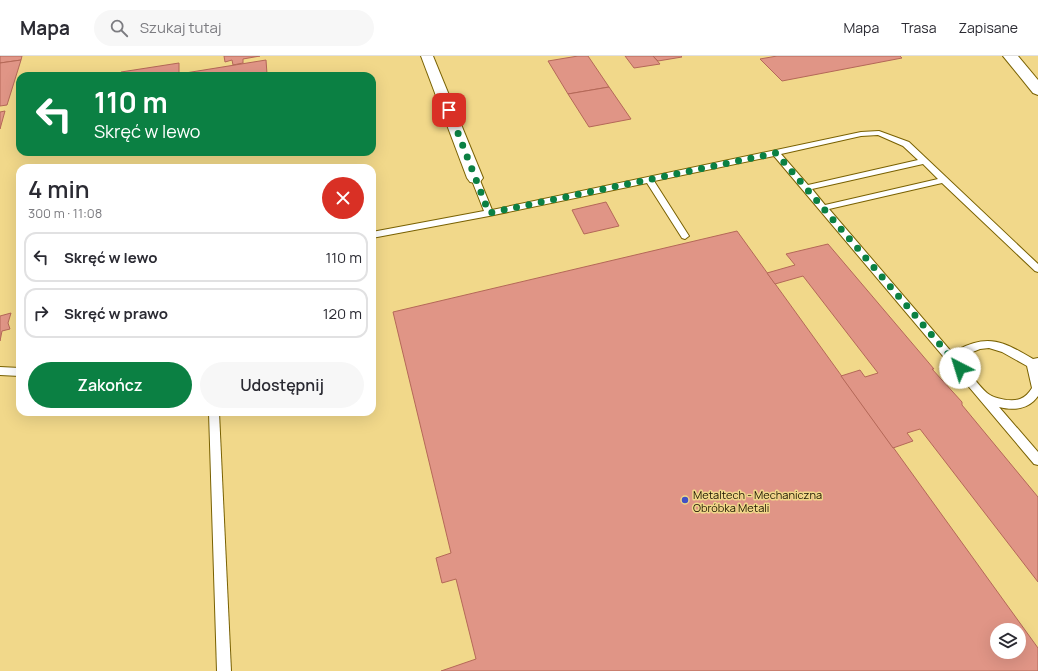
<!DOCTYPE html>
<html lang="pl">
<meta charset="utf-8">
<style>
:root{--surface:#fff;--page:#f7f7f7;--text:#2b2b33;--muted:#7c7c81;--line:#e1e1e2;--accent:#0b8043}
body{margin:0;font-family:Manrope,sans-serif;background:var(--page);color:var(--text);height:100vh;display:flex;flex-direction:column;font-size:15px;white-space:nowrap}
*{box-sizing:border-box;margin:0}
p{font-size:13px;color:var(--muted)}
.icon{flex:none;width:22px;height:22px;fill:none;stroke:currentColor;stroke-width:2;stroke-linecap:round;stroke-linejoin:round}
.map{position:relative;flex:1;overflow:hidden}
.side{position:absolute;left:16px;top:108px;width:360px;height:252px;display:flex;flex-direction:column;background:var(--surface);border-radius:12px;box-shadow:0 4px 16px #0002}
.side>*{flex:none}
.banner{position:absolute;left:16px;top:16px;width:360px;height:84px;border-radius:12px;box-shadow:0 4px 16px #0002;background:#0b8043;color:#fff;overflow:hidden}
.tools{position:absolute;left:990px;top:567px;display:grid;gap:8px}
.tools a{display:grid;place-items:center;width:36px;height:36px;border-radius:50%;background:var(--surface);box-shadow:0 4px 16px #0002;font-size:20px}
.pin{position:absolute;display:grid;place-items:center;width:34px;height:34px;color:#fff;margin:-17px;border-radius:8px;box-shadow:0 2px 6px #0006}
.me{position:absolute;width:44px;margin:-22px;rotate:320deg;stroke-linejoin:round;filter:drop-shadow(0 0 3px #0008)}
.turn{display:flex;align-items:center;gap:14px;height:84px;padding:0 12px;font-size:18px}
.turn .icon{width:52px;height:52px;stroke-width:2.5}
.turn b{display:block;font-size:28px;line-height:34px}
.round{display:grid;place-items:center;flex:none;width:42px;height:42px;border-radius:21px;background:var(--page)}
.summary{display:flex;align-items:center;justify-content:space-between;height:68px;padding:0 12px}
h1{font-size:24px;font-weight:600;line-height:30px}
.cta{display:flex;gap:8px;margin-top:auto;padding:8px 12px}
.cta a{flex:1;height:46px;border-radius:24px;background:var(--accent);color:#fff;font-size:16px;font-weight:600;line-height:46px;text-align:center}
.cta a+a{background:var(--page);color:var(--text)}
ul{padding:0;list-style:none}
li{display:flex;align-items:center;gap:12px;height:50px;margin:0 8px 6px;padding:0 4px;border:2px solid var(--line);border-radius:12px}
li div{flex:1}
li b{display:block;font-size:15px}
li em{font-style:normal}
header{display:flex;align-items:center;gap:24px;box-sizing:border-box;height:56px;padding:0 20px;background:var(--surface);border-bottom:1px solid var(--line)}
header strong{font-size:19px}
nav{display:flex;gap:22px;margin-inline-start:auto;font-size:14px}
.search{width:280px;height:36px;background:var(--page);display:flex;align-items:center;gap:10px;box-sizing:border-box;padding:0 14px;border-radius:22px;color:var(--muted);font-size:15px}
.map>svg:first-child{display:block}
.building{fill:#e09586;stroke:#b46858;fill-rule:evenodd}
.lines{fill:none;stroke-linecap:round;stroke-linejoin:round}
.lane-casing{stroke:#796102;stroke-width:2}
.street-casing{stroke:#796102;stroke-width:2}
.primary-casing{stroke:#796102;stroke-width:2}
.lane{fill:#fff;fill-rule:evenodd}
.street{fill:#fff;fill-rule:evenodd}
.primary{fill:#fff;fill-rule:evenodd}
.route{stroke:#0b8043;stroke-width:7;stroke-dasharray:0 12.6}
.poi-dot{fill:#4251c5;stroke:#f1d88a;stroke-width:1.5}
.labels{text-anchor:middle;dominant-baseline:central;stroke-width:3;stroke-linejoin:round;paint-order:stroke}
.poi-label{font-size:11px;fill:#1e1701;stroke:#f1d88a;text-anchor:start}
</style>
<header>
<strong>Mapa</strong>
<div class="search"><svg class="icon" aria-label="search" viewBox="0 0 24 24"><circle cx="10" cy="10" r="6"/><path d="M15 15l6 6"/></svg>Szukaj tutaj</div>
<nav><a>Mapa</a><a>Trasa</a><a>Zapisane</a></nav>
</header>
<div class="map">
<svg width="1038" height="615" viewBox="0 0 1038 615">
<rect width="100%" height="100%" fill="#f1d88a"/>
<g class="building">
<polygon points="0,0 22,0 21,4 0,7"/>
<polygon points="224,0 260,0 243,3 243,7 233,9 232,4 225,6"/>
<polygon points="578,0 588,0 609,31 568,38 548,5"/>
<polygon points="625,0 653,0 660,8 634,12"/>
<polygon points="653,0 681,0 682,1 658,5"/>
<polygon points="777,0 900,0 902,2 782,25 760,3"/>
<polygon points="21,4 7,49 0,50 0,7"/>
<polygon points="266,4 267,18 258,20 179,20 179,18"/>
<polygon points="179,7 179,20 120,20 121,16"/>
<polygon points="609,31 631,63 589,71 568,38"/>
<polygon points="5,55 0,73 0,56"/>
<polygon points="606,146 619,170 584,178 572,154"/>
<path d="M737,175l301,417v23h-597l35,-12 -20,-80 -14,4 -6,-25 15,-5 -58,-241zM997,574h22v22h-22z"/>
<polygon points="828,188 934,313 932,313 962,346 962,349 1038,441 1038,526 920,373 907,377 913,385 893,392 841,320 860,314 865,321 878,317 803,220 775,228 767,217 795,209 786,198"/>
<polygon points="11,257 8,267 10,273 2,275 0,285 0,260"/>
</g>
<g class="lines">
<defs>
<g id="lane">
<path d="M879,75l30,11 129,122v8l-3,-1 -93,-88 -113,26 126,147 2,-6c32,-17 47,-8 76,9l5,-1v38c-9,13 -24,15 -39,11l39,45v13l-4,-1 -260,-308 -120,25 35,55 -4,3 -3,-1 -35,-55 -158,33 -117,22v-6l112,-21 -13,-33 4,-3 4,3 13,32 369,-78zM878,79l25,11 15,14 -110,25 -27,-31 80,-18zM923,108l15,15 -113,26 -13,-16zM989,292l13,4 25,14 5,22c-3,5 -7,9 -12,11 -8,3 -26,0 -33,-6 -8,-7 -15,-17 -22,-26v-12l15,-6z"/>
<polygon points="0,311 20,312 20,320 0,319"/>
<polygon points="209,356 219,356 231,615 217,615"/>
</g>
<polygon id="street" points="421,0 433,0 483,122 480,126 475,127 470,126 467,122"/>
<polygon id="primary" points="1003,0 1018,0 1038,24 1038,39 1033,37"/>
</defs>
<use href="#lane" class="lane-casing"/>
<use href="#street" class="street-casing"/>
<use href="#primary" class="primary-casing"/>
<use href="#lane" class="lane"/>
<use href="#street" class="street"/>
<use href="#primary" class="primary"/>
</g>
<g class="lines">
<polyline class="route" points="449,54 489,157 776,97 960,312"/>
</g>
<circle class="poi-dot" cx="685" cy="444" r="4"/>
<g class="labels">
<g class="poi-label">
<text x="693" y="438">Metaltech - Mechaniczna<tspan x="693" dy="13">Obróbka Metali</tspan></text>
</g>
</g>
</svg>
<div class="tools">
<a><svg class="icon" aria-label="layers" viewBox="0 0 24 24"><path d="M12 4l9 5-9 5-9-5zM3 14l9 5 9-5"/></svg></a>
</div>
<div class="pin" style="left:449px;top:54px;background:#d93025"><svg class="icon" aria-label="arrive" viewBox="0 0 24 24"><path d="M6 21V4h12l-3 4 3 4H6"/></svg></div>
<svg class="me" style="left:960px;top:312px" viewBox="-20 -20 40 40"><circle r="19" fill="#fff"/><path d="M0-13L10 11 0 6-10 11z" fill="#0b8043"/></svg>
<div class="banner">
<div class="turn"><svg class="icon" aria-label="left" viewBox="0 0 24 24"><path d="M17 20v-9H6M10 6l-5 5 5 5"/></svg><div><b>110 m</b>Skręć w lewo</div></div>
</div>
<section class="side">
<div class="summary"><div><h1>4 min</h1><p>300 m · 11:08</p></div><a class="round" style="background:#d93025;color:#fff"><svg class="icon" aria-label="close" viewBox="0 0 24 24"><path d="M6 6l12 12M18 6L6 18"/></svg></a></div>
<ul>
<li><svg class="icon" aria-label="left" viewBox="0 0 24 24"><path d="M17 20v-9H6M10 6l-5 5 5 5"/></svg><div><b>Skręć w lewo</b></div><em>110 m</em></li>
<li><svg class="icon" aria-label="right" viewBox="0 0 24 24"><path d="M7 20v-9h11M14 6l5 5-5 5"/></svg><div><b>Skręć w prawo</b></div><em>120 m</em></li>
</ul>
<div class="cta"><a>Zakończ</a><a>Udostępnij</a></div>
</section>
</div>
